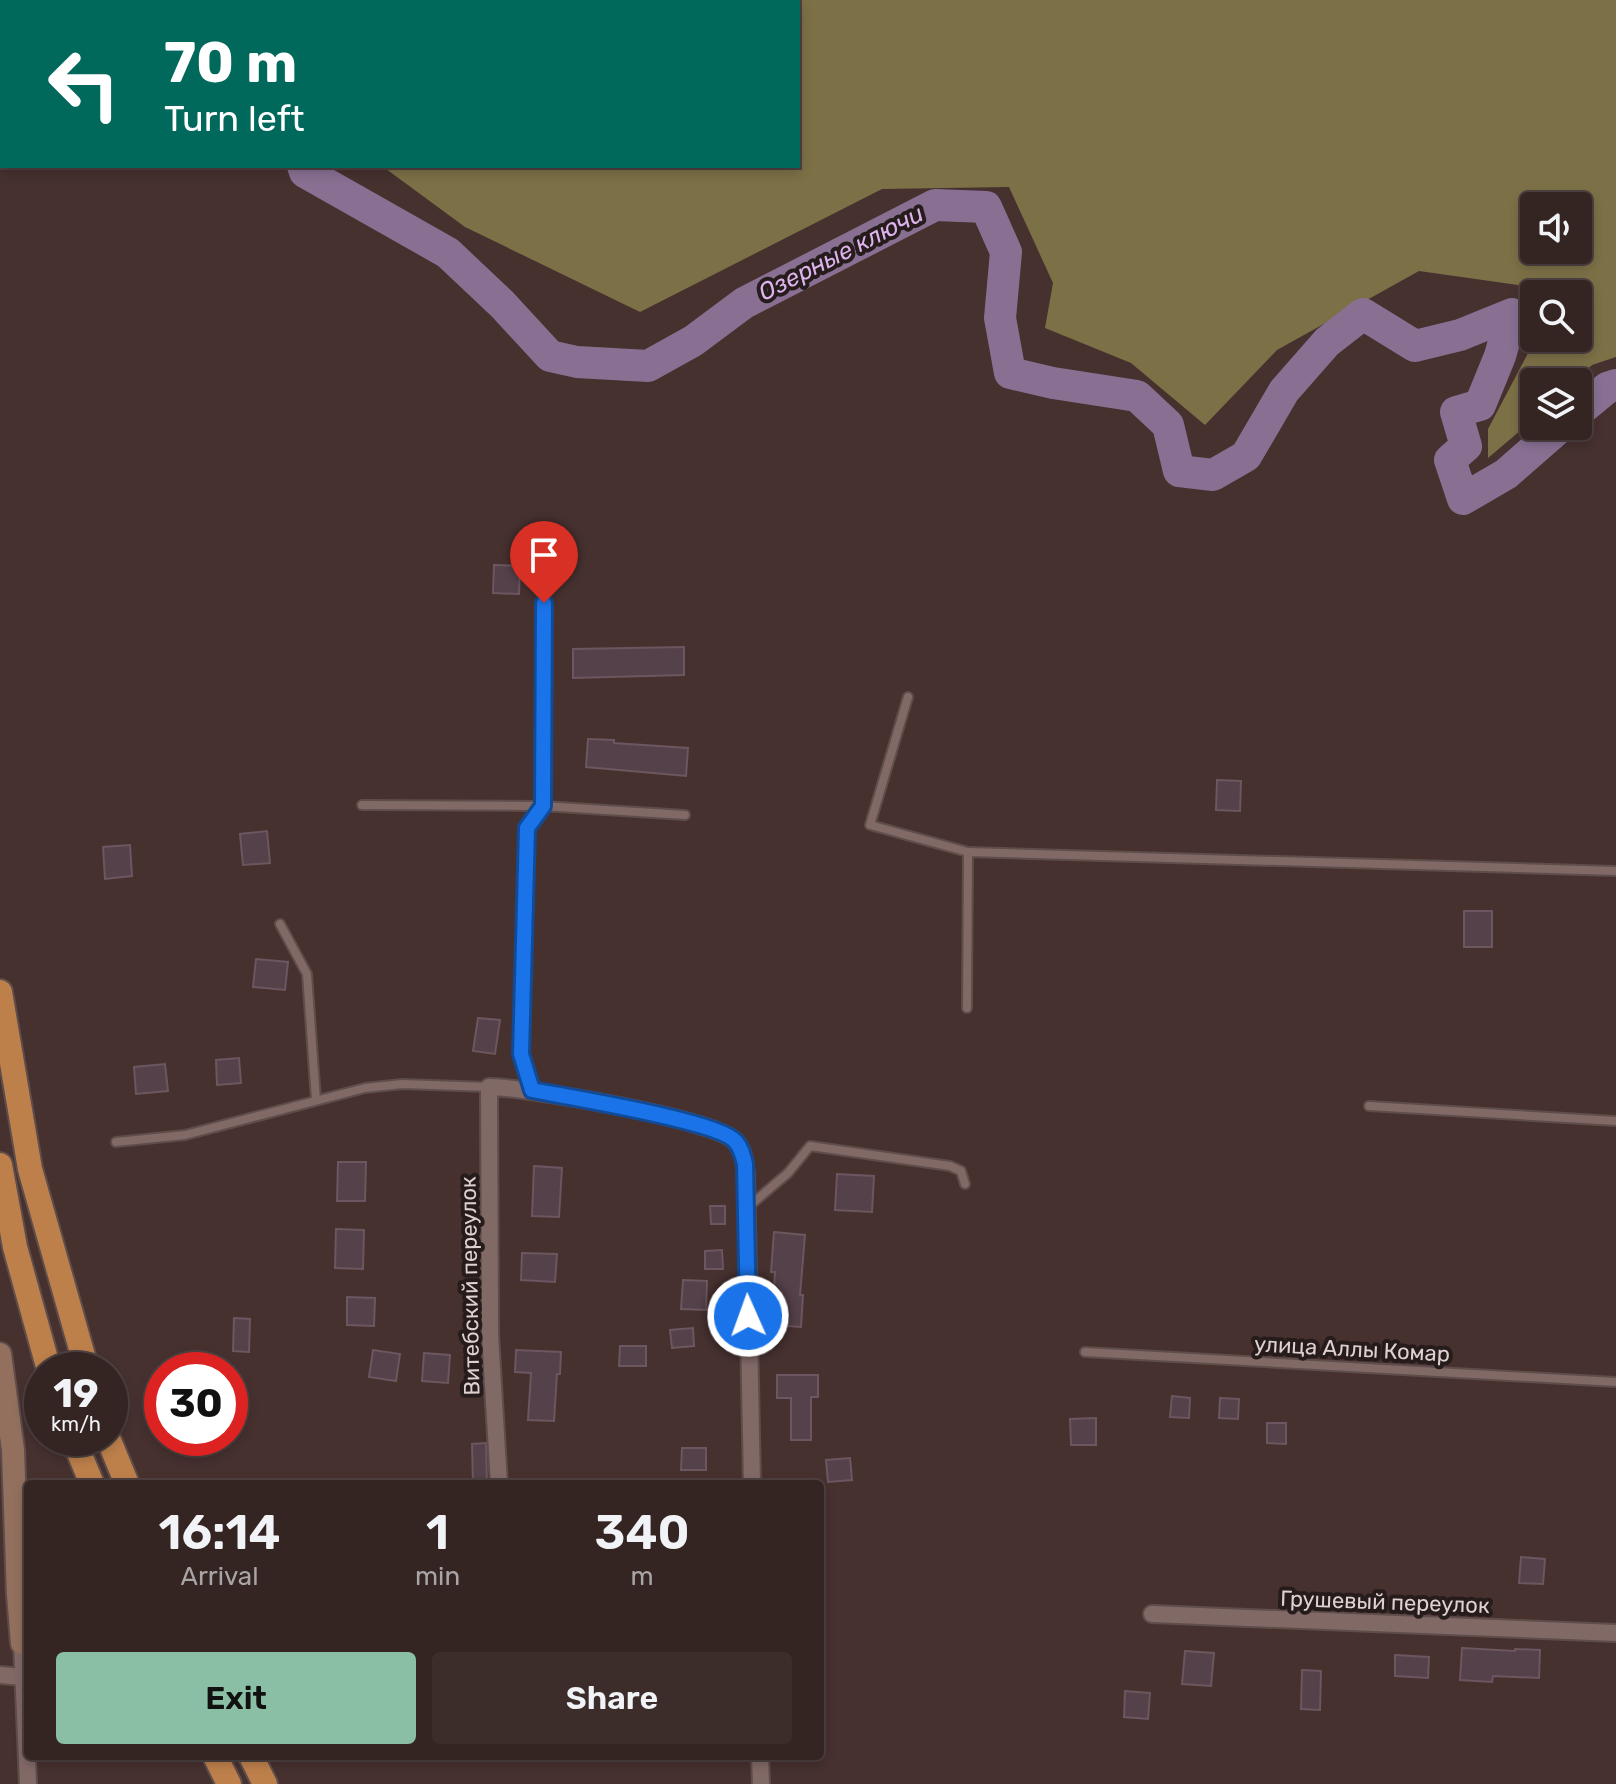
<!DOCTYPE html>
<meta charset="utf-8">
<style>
:root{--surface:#342523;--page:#3c2d2b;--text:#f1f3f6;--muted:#a9a5a6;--line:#4e4241;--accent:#8abfa5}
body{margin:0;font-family:Rubik,sans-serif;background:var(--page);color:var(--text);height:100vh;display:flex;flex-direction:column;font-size:30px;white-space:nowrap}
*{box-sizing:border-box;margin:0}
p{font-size:26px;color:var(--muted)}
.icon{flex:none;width:44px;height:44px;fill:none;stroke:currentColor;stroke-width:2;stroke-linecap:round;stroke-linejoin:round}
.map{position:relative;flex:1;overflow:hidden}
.details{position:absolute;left:24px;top:1480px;width:800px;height:280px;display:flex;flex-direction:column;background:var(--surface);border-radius:8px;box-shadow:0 4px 12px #0003,0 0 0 2px var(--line)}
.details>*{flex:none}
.guide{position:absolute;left:0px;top:0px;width:800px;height:168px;box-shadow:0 4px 12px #0003,0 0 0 2px var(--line);background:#00695c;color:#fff;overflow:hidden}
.tools{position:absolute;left:1520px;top:192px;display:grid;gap:16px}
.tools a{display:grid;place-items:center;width:72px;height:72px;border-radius:8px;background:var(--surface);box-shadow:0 4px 12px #0003,0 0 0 2px var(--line);font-size:40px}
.speed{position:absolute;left:24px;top:1352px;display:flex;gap:16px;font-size:40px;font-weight:700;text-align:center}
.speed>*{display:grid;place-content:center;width:104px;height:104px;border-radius:50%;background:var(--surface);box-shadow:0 4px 12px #0003,0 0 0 2px var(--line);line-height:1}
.speed small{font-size:20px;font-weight:400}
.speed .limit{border:12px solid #d22;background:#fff;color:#111}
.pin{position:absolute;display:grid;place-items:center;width:68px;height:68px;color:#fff;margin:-82px -34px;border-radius:50% 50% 50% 0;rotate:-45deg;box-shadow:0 0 8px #0007}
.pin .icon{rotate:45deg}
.me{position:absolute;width:88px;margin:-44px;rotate:358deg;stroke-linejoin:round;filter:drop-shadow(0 0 6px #0008)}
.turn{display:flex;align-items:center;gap:28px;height:168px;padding:0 32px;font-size:36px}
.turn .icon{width:104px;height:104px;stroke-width:2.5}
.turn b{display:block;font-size:56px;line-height:68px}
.eta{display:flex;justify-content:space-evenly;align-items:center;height:136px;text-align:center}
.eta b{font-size:48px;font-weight:600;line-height:56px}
.cta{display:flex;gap:16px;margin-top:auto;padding:16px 32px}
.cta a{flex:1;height:92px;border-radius:8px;background:var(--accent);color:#111;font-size:32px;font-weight:600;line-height:92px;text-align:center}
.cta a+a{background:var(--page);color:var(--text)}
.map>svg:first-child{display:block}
.forest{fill:#7c7047;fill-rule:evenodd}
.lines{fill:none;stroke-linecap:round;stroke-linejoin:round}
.river{stroke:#897093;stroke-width:32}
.building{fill:#55414a;stroke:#6c565f;stroke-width:2}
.lane-casing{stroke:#5e4d4b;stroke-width:12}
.street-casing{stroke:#5e4d4b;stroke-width:20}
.secondary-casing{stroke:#5e4d4b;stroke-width:26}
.highway-casing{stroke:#5e4d4b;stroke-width:28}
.lane{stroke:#816966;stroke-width:8}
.street{stroke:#816966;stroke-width:16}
.secondary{stroke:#93705e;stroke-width:22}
.highway{stroke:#be804b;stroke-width:24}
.route-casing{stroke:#114b97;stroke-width:20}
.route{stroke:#1a73e8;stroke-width:14}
.labels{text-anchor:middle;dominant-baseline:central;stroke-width:8;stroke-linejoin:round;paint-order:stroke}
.street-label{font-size:22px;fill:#dfd1d0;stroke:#261c1b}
.water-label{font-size:24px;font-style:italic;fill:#dcb3ec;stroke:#261c1b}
</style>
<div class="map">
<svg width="1616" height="1784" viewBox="0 0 1616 1784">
<rect width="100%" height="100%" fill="#46312f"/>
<path class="forest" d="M232,0h1384v357l-24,8 -18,17h-40v37l-46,39v-29l48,-91h42v-44h-44v7l-16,-16 -99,-14 -142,79 -72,75 -74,-62 -86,-35 8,-45 -44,-96 -127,2 -242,123 -175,-85 -83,-61h416v-164zM1534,206h44v44h-44z"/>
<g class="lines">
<g class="river">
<polyline points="152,2 162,2"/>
<polyline points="0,60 2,59"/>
<polyline points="303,166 305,172 448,253 502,304 550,356 577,362 648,366 693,341 744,303 935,205 986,207 1006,252 1000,318 1010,373 1053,383 1137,396 1168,425 1179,471 1213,475 1246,456 1284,391 1327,342 1363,314 1415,346 1460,335 1512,314 1500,356 1480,405 1456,412 1466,446 1450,460 1463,499 1506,474 1561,426"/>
<polyline points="1578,412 1607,388 1616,385"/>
</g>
</g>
<g class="building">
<polygon points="494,565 520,566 519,594 493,593"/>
<polygon points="684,647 684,675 573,678 573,649"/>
<polygon points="588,739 614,740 614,743 688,748 686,776 586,767"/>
<polygon points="1217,780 1241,781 1240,811 1216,810"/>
<polygon points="267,831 270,863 243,865 240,834"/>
<polygon points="130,845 132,876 105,879 103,847"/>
<rect x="1464" y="911" width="28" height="36"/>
<polygon points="256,959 288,962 285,990 253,987"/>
<polygon points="478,1018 500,1020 495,1054 473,1051"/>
<polygon points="239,1058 241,1083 217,1085 216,1060"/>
<polygon points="165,1064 168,1091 136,1094 134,1067"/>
<polygon points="338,1162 366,1162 365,1201 337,1201"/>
<polygon points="534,1166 562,1168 559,1217 532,1216"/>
<polygon points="837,1174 874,1176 872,1212 835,1210"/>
<polygon points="710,1206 725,1206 725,1224 711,1224"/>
<polygon points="336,1229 364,1230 363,1269 335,1268"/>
<polygon points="774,1232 805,1235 800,1295 803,1295 801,1327 772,1325 775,1272 771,1272"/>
<polygon points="722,1250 723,1269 705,1269 705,1251"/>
<polygon points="522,1253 557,1254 555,1282 521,1280"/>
<polygon points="683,1280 707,1281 706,1310 681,1309"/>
<polygon points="347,1297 375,1298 374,1326 347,1325"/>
<polygon points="234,1318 250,1319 249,1352 233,1351"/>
<polygon points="693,1328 694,1346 672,1348 670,1330"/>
<polygon points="620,1346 646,1346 646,1366 619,1366"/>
<polygon points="373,1350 400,1354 396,1381 369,1377"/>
<polygon points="516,1350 561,1352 560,1374 557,1374 554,1421 528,1420 531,1373 515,1372"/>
<polygon points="424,1353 450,1355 448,1383 422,1381"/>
<polygon points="777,1375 818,1375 818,1397 811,1397 811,1440 791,1440 791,1398 777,1398"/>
<polygon points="1172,1396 1190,1398 1189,1418 1170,1417"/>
<polygon points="1220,1398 1239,1399 1238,1419 1219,1418"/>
<polygon points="1096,1418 1096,1445 1071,1445 1070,1419"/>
<polygon points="1267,1423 1286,1423 1286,1444 1267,1443"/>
<polygon points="486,1443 487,1484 473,1484 472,1444"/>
<polygon points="682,1448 706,1448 706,1470 681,1470"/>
<polygon points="850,1458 852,1480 828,1482 826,1460"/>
<polygon points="1521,1557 1545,1559 1543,1584 1519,1583"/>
<polygon points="1462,1648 1515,1651 1515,1649 1540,1650 1539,1678 1493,1676 1492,1682 1460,1680"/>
<polygon points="1185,1651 1214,1653 1211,1686 1182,1684"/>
<polygon points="1395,1655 1429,1657 1428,1678 1395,1676"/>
<polygon points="1302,1670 1321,1671 1320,1710 1301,1709"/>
<polygon points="1125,1691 1150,1693 1148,1719 1124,1717"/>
</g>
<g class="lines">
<defs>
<g id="lane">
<polyline points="908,697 870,825 968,852 967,1008"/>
<polyline points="362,805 543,806 685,815"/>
<polyline points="968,852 1616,871"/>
<polyline points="280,924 307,974 316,1100"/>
<polyline points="532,1090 521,1054 527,828 543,806 544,603"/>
<polyline points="1369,1106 1616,1121"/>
<polyline points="116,1142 185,1135 365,1088 402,1084 489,1087"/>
<polyline points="748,1207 788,1173 810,1146 950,1166 961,1171 965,1184"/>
<polyline points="1085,1352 1616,1382"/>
</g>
<g id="street">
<path d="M499,1484l-9,-149 -1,-248c35,0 227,32 246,54 9,9 10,23 11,35l6,308"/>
<polyline points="1152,1614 1616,1633"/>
<polyline points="22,1643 28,1784"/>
<polyline points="0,1675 22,1677"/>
<polyline points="760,1756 761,1784"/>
</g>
<polyline id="secondary" points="0,1354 13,1450 18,1594 22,1643 28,1642"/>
<g id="highway">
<polyline points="0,992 30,1169 87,1370"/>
<polyline points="0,1165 15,1247 49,1370"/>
<polyline points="73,1438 92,1484"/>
<polyline points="108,1438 127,1484"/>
<polyline points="215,1756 229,1784"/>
<polyline points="251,1756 265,1784"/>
</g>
</defs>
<use href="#lane" class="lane-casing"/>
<use href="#street" class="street-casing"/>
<use href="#secondary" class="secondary-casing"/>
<use href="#highway" class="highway-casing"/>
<use href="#lane" class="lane"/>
<use href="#street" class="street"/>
<use href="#secondary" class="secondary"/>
<use href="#highway" class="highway"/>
</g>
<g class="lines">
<defs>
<path id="route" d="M544,603l-1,203 -16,22 -6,226 11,36c35,7 186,31 203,51 6,6 8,15 10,23l3,152"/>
</defs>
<use href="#route" class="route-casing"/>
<use href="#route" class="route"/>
</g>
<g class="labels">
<g class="street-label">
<text transform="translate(470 1286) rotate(-91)">Витебский переулок</text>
<text transform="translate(1352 1349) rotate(3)">улица Аллы Комар</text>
<text transform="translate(1385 1602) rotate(2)">Грушевый переулок</text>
</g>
<g class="water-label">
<text transform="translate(841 253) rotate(-27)">Озерные ключи</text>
</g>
</g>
</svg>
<div class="tools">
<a><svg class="icon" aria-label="sound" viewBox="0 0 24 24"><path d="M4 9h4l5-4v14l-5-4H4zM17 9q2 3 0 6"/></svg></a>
<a><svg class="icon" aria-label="search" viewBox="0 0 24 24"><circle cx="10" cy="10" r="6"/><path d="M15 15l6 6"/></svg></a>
<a><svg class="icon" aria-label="layers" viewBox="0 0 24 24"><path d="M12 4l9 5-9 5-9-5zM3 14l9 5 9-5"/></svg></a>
</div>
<div class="speed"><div>19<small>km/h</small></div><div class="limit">30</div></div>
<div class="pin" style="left:544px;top:603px;background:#d93025"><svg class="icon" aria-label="arrive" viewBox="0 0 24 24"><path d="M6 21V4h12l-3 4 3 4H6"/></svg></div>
<svg class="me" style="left:748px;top:1316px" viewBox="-20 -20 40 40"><circle r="17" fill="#1a73e8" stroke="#fff" stroke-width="3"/><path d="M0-11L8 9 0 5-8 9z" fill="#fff"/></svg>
<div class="guide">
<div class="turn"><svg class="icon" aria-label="left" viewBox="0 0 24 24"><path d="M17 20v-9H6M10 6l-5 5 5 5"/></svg><div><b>70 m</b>Turn left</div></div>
</div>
<section class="details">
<div class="eta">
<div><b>16:14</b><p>Arrival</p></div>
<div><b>1</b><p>min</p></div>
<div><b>340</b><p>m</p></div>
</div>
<div class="cta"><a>Exit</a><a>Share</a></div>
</section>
</div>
